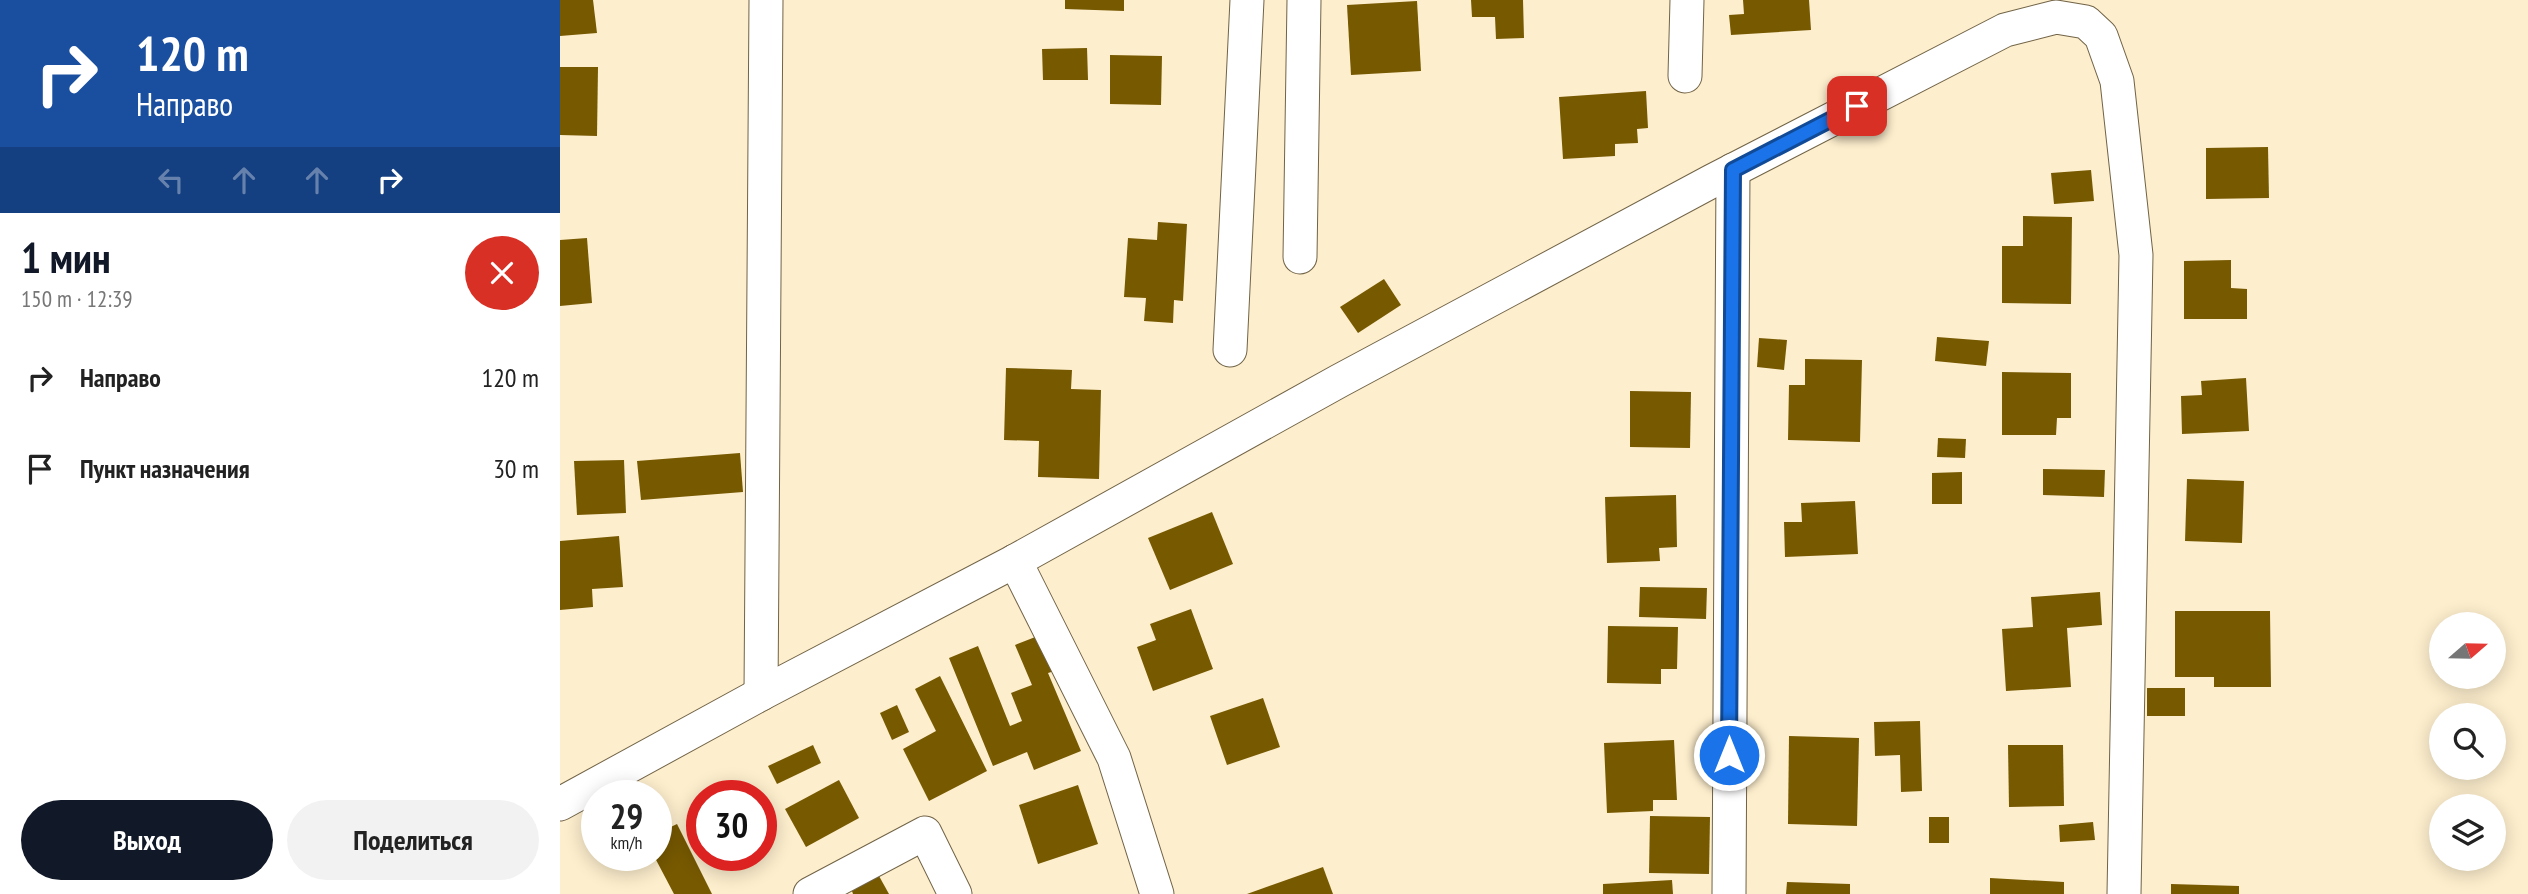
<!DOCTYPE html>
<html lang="ru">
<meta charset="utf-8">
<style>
:root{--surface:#fff;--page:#f2f2f2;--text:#222;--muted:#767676;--accent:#111827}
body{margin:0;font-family:"PT Sans Narrow",sans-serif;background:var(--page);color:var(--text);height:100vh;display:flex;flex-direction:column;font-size:26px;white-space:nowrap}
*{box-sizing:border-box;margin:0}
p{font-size:23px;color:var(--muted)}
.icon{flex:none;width:38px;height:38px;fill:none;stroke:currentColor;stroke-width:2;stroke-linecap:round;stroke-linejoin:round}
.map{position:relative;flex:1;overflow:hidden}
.side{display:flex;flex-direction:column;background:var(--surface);width:560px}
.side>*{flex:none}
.guide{background:#1a4fa0;color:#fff;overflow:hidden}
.needle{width:46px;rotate:70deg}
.fabs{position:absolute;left:1869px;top:612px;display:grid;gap:14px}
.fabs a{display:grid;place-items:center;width:77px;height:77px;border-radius:50%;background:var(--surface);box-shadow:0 4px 18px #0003;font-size:35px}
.speed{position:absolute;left:21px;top:780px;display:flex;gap:14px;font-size:35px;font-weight:700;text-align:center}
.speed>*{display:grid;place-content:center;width:91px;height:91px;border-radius:50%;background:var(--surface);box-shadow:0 4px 18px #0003;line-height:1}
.speed small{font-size:18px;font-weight:400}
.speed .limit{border:10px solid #d22;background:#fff;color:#111}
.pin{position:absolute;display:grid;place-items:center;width:60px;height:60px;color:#fff;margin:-30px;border-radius:14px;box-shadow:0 4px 10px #0006}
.me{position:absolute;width:77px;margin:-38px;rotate:0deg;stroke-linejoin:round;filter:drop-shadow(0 0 5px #0008)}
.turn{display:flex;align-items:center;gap:24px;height:147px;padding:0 21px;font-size:32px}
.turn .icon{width:91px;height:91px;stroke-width:2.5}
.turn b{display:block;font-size:49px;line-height:60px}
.lanes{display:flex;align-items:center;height:66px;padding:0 21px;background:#0003;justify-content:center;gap:35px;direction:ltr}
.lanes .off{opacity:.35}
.round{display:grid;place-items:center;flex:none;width:74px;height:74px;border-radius:37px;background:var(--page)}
.headline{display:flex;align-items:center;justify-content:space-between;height:119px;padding:0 21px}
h1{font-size:42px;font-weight:700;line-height:52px;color:var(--accent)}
.primary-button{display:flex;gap:14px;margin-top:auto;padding:14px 21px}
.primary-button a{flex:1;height:80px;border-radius:42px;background:var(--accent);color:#fff;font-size:28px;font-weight:700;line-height:80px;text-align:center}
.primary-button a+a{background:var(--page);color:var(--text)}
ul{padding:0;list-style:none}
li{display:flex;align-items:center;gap:21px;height:91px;padding:0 21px}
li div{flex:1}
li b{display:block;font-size:26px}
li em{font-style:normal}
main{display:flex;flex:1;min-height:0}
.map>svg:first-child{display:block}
.building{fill:#775900}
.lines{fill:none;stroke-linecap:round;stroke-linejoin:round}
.minor-casing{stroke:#716346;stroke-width:35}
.minor{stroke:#fff;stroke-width:33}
.route-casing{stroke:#114b97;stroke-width:18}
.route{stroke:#1a73e8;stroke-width:12}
</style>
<main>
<section class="side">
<div class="guide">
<div class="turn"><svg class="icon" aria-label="right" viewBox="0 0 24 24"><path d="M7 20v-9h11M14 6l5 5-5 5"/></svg><div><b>120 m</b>Направо</div></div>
<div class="lanes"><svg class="icon off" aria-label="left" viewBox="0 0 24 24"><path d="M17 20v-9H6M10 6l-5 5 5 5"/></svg><svg class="icon off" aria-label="ahead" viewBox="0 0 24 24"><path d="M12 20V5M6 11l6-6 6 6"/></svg><svg class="icon off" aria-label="ahead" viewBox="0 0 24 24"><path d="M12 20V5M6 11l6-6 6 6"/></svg><svg class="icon" aria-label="right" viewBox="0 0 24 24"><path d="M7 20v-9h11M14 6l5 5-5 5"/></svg></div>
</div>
<div class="headline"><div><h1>1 мин</h1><p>150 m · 12:39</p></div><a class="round" style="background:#d93025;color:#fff"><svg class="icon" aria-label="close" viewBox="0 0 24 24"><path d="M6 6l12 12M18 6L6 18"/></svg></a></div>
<ul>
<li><svg class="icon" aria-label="right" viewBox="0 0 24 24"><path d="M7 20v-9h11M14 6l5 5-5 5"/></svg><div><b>Направо</b></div><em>120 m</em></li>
<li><svg class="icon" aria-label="arrive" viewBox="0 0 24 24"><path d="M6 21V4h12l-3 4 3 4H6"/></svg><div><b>Пункт назначения</b></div><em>30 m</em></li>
</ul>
<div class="primary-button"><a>Выход</a><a>Поделиться</a></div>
</section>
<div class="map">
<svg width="1968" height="894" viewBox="0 0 1968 894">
<rect width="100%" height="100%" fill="#fdeecd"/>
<g class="building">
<polygon points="0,0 33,0 37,33 0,36"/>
<polygon points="505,0 564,0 564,11 505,9"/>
<polygon points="911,0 963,0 964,38 936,39 935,17 912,17"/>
<polygon points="1183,0 1249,0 1251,30 1171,35 1169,15 1184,14"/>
<polygon points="857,1 861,71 791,75 787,5"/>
<polygon points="527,48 528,80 483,80 482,49"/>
<polygon points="550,55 602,56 601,105 550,104"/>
<polygon points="0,67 38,67 37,136 0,135"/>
<polygon points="1086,91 1088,128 1077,129 1078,143 1055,144 1055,156 1003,159 999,97"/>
<polygon points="1708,147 1709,198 1646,199 1646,148"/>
<polygon points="1531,170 1534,201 1494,204 1491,173"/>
<polygon points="1463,216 1512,217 1511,304 1442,303 1442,246 1463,246"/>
<polygon points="598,222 627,224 623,301 614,300 613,323 584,321 586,298 564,297 568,238 597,240"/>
<polygon points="27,238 32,303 0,306 0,240"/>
<polygon points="1671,260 1671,288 1687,289 1687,319 1624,319 1624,261"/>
<polygon points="824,279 841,305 798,333 780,307"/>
<polygon points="1377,337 1429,341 1426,366 1375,361"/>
<polygon points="1199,338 1227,340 1224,370 1197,367"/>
<polygon points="1245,359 1302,360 1300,442 1228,440 1229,385 1245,385"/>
<polygon points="446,368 512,370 511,389 541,390 539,479 478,477 479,441 444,440"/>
<polygon points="1442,372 1511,373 1511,418 1497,418 1496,435 1442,435"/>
<polygon points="1686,378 1689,431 1622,434 1621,396 1642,395 1641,381"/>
<polygon points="1070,391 1131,392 1130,448 1070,447"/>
<polygon points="1378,438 1406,439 1405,458 1377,457"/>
<polygon points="180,453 183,492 81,500 77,461"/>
<polygon points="64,460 66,513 17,515 14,461"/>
<polygon points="1483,469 1545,470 1544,497 1483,495"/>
<polygon points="1402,472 1402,504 1372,504 1372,473"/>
<polygon points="1627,479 1684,481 1682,543 1625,541"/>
<polygon points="1116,495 1117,547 1099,548 1100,561 1047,563 1045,497"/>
<polygon points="1295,501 1298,554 1225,557 1224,522 1242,522 1241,503"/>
<polygon points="652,512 673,564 610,590 588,538"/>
<polygon points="59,536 63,587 32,589 33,607 0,610 0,541"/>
<polygon points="1080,587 1147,588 1146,619 1079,617"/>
<polygon points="1540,592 1542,625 1507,628 1511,687 1446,691 1442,629 1473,627 1471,597"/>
<polygon points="631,609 653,669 593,691 577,647 596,640 590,624"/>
<polygon points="1615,611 1710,611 1711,687 1654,687 1654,677 1615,677"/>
<polygon points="1048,626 1118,627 1117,669 1101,669 1101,684 1047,683"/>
<polygon points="483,634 498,670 488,673 521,751 474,770 467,752 433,766 389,658 418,646 450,726 462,721 451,693 472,685 455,645"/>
<polygon points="380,676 427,771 369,801 343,749 376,731 355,689"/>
<rect x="1587" y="688" width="38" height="28"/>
<polygon points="703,698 720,747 667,765 650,716"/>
<polygon points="337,705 349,732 332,740 320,713"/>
<polygon points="1360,721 1362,791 1341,792 1340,755 1315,756 1314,722"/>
<polygon points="1229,736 1299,738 1297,826 1228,824"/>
<polygon points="1114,740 1117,800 1093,800 1093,811 1047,813 1044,743"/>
<polygon points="253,745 261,763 217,784 208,766"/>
<polygon points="1448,745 1503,745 1504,806 1449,807"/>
<polygon points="279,780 299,818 246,847 225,809"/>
<polygon points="518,785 538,844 478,864 459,805"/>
<polygon points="1090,816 1150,817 1149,874 1089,873"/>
<rect x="1369" y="817" width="20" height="26"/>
<polygon points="1533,822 1535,840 1500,842 1499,825"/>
<polygon points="117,824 152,894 114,894 94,856 96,856 96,834"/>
<polygon points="763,867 773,894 687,894"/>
<polygon points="319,876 329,894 293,894 292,891"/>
<polygon points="1430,878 1504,882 1504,894 1430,894"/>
<polygon points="1112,880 1113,894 1043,894 1043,884"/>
<polygon points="1227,882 1290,884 1290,894 1226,894"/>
<polygon points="1611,884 1679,886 1679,894 1611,894"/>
</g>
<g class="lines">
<defs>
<g id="minor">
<polyline points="1125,76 1127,0"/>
<polyline points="740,257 744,0"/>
<polyline points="670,350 687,0"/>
<polyline points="455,561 554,758 597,894"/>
<polyline points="201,694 206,0"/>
<polyline points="0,804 201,694 455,561 779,381 1152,181 1445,30 1496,17 1526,22 1541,36 1557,81 1576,255 1564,894"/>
<polyline points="250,894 365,833 395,894"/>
<polyline points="1169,894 1173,170"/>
</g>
</defs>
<use href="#minor" class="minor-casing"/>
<use href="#minor" class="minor"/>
</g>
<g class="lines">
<defs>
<polyline id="route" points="1169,755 1173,170 1297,106"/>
</defs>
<use href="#route" class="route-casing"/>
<use href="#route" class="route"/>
</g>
</svg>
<div class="fabs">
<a><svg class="needle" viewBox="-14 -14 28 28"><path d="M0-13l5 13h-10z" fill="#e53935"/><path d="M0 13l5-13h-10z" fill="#767676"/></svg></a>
<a><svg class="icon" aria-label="search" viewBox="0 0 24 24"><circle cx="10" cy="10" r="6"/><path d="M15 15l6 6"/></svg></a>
<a><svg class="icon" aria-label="layers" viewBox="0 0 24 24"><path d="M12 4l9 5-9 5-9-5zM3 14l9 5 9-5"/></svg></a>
</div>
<div class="speed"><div>29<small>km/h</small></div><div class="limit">30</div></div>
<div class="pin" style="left:1297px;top:106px;background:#d93025"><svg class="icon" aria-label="arrive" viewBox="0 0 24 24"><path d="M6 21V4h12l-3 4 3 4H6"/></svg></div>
<svg class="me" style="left:1169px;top:755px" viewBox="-20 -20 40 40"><circle r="17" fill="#1a73e8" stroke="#fff" stroke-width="3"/><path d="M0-11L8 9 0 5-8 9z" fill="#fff"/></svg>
</div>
</main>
